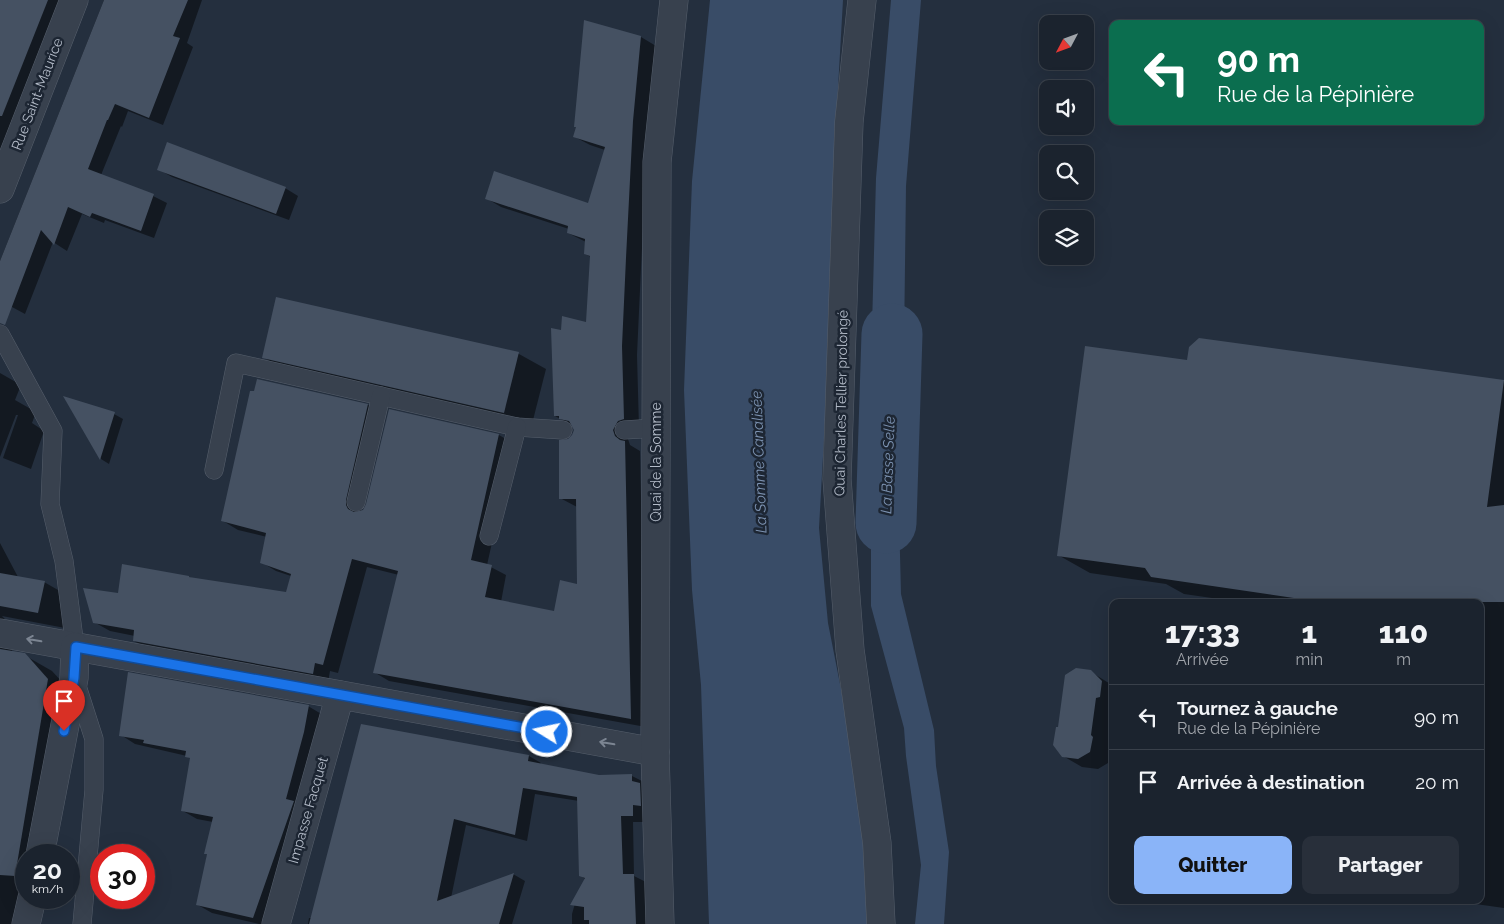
<!DOCTYPE html>
<html lang="fr">
<meta charset="utf-8">
<style>
:root{--surface:#1b232e;--page:#282f3a;--text:#f1f3f6;--muted:#a0a4aa;--line:#39404a;--accent:#8ab4f8}
body{margin:0;font-family:Raleway,sans-serif;background:var(--page);color:var(--text);height:100vh;display:flex;flex-direction:column;font-size:19px;white-space:nowrap}
*{box-sizing:border-box;margin:0}
p{font-size:16px;color:var(--muted)}
.icon{flex:none;width:28px;height:28px;fill:none;stroke:currentColor;stroke-width:2;stroke-linecap:round;stroke-linejoin:round}
.map{position:relative;flex:1;overflow:hidden}
.details{position:absolute;left:1109px;top:599px;width:375px;height:305px;display:flex;flex-direction:column;background:var(--surface);border-radius:10px;box-shadow:0 5px 20px #0002,0 0 0 1px var(--line)}
.details>*{flex:none}
.top-card{position:absolute;left:1109px;top:20px;width:375px;height:105px;border-radius:10px;box-shadow:0 5px 20px #0002,0 0 0 1px var(--line);background:#0b6e4f;color:#fff;overflow:hidden}
.needle{width:32px;rotate:229deg}
.fabs{position:absolute;left:1039px;top:15px;display:grid;gap:10px}
.fabs a{display:grid;place-items:center;width:55px;height:55px;border-radius:10px;background:var(--surface);box-shadow:0 5px 20px #0002,0 0 0 1px var(--line);font-size:25px}
.speed{position:absolute;left:15px;top:844px;display:flex;gap:10px;font-size:25px;font-weight:700;text-align:center}
.speed>*{display:grid;place-content:center;width:65px;height:65px;border-radius:50%;background:var(--surface);box-shadow:0 5px 20px #0002,0 0 0 1px var(--line);line-height:1}
.speed small{font-size:12px;font-weight:400}
.speed .limit{border:8px solid #d22;background:#fff;color:#111}
.pin{position:absolute;display:grid;place-items:center;width:42px;height:42px;color:#fff;margin:-51px -21px;border-radius:50% 50% 50% 0;rotate:-45deg;box-shadow:0 0 5px #0007}
.pin .icon{rotate:45deg}
.me{position:absolute;width:55px;margin:-28px;rotate:280deg;stroke-linejoin:round;filter:drop-shadow(0 0 4px #0008)}
.turn{display:flex;align-items:center;gap:18px;height:105px;padding:0 25px;font-size:22px}
.turn .icon{width:65px;height:65px;stroke-width:2.5}
.turn b{display:block;font-size:35px;line-height:42px}
.eta{display:flex;justify-content:space-evenly;align-items:center;height:85px;text-align:center}
.eta b{font-size:30px;font-weight:800;line-height:35px}
.cta{display:flex;gap:10px;margin-top:auto;padding:10px 25px}
.cta a{flex:1;height:58px;border-radius:10px;background:var(--accent);color:#111;font-size:20px;font-weight:800;line-height:58px;text-align:center}
.cta a+a{background:var(--page);color:var(--text)}
ul{padding:0;list-style:none}
li{display:flex;align-items:center;gap:15px;height:65px;padding:0 25px;border-top:1px solid var(--line)}
li div{flex:1}
li b{display:block;font-size:19px}
li em{font-style:normal}
.map>svg:first-child{display:block}
.water{fill:#394c67}
.shadow{fill:#0007}
.lines{fill:none;stroke-linecap:round;stroke-linejoin:round}
.river{stroke:#394c67;stroke-width:61}
.building{fill:#455162}
.service-casing{stroke:#565f6c;stroke-width:19}
.minor-casing{stroke:#565f6c;stroke-width:29}
.tertiary-casing{stroke:#565f6c;stroke-width:29}
.service{stroke:#38414e;stroke-width:18}
.minor{stroke:#38414e;stroke-width:28}
.tertiary{stroke:#38414e;stroke-width:28}
.oneway{stroke:#7c8592}
.route-casing{stroke:#114b97;stroke-width:12}
.route{stroke:#1a73e8;stroke-width:9}
.labels{text-anchor:middle;dominant-baseline:central;stroke-width:5;stroke-linejoin:round;paint-order:stroke}
.street-label{font-size:14px;fill:#b4bcc9;stroke:#1d2633}
.water-label{font-size:15px;font-style:italic;fill:#7c92b1;stroke:#1d2633}
</style>
<div class="map">
<svg width="1504" height="924" viewBox="0 0 1504 924">
<rect width="100%" height="100%" fill="#242f3e"/>
<g class="water">
<polygon points="710,0 843,0 837,106 830,331 819,528 828,623 866,816 877,924 709,924 701,685 692,590 684,390 692,181"/>
<polygon points="891,0 921,0 906,186 904,344 899,417 872,420 870,402 876,178"/>
<polygon points="897,436 901,594 934,730 936,766 949,852 944,924 915,924 921,865 906,756 904,728 871,606 871,440"/>
</g>
<g class="shadow">
<polygon points="0,0 65,0 0,163"/>
<polygon points="104,0 202,0 187,43 193,47 163,125 128,111 122,127 121,126 101,175 153,196 167,203 154,238 105,220 104,223 82,214 67,251 53,242 25,314 12,307 0,285 0,261"/>
<polygon points="641,37 656,46 648,130 641,268 637,355 639,428 633,430 628,439 630,445 640,451 646,727 389,681 374,672 399,575 367,567 338,673 330,671 328,682 149,649 134,641 135,636 110,631 94,622 119,594 189,577 194,579 287,594 291,576 276,571 261,562 267,537 238,530 223,521 258,380 368,405 383,414 361,512 364,511 368,505 390,410 499,435 514,444 487,565 506,575 501,602 555,613 578,586 577,507 560,498 569,440 573,436 575,430 573,426 555,416 562,332 587,324 591,257 585,254 586,242 568,233 569,229 501,207 486,198 589,204 605,150 590,145 575,137"/>
<polygon points="158,169 285,188 298,196 289,220 172,177"/>
<polygon points="1199,340 1504,381 1504,908 1447,900 1480,900 1480,602 1240,602 1184,594 1166,584 1090,573 1058,555 1188,361"/>
<polygon points="519,354 546,369 531,428 290,373 263,357"/>
<polygon points="0,373 21,385 15,400 36,412 32,423 44,431 31,469 3,458 18,415 16,415 0,457"/>
<polygon points="66,398 114,414 123,419 109,464 101,459"/>
<polygon points="0,543 18,577 44,582 72,598 65,628 2,616 20,635 12,647 12,652 24,655 52,671 75,696 48,855 26,855 26,898 36,924 0,924"/>
<polygon points="1091,672 1112,685 1112,722 1109,747 1111,749 1108,763 1098,769 1082,767 1063,756 1059,728"/>
<polygon points="308,706 323,715 268,924 259,924 212,913 198,905 213,822 197,819 183,811 191,759 187,756 135,744 121,735"/>
<polygon points="529,756 541,763 540,764 598,776 632,776 644,782 645,822 633,822 634,876 646,882 647,924 572,924 572,914 578,893 585,879 580,875 579,801 535,794 527,841 466,825 451,898 513,874 525,881 512,924 308,924 309,918 311,918"/>
</g>
<g class="lines">
<polyline class="river" points="886,523 892,334"/>
</g>
<g class="building">
<polygon points="0,0 48,0 2,116 0,116"/>
<polygon points="104,0 188,0 173,36 180,38 149,118 115,104 108,120 107,120 88,169 154,194 141,231 92,213 90,217 68,207 54,245 41,230 5,325 0,323 0,261"/>
<polygon points="584,20 641,36 633,121 626,258 622,346 624,419 618,421 613,430 615,436 620,440 625,441 631,719 373,673 398,571 352,559 323,665 315,663 313,674 133,641 134,630 93,623 83,588 118,593 122,564 189,576 189,577 286,592 291,574 260,563 266,533 221,521 250,391 254,391 257,379 368,404 346,500 346,505 348,509 354,512 363,510 366,504 389,409 499,434 471,560 492,565 485,597 554,611 560,580 577,584 576,499 559,499 559,440 568,439 572,435 574,430 569,421 559,419 559,416 554,416 551,328 561,330 562,316 586,322 590,256 584,254 585,239 567,233 568,226 485,199 494,171 588,203 605,147 573,137 576,127 574,127"/>
<polygon points="167,142 286,187 276,214 157,170"/>
<polygon points="276,297 519,352 504,413 262,358"/>
<polygon points="1199,338 1504,380 1487,507 1504,505 1504,602 1321,602 1151,577 1145,568 1057,556 1085,346 1187,360 1189,347"/>
<polygon points="63,396 115,412 100,460"/>
<polygon points="0,573 45,581 38,613 0,606"/>
<polygon points="0,649 25,653 48,679 15,876 0,875"/>
<polygon points="1076,668 1091,670 1102,681 1100,697 1096,698 1091,735 1093,737 1090,752 1078,759 1062,757 1053,745 1056,727 1058,727 1065,675"/>
<polygon points="128,672 309,705 304,732 286,799 294,801 253,918 196,905 207,854 204,854 213,817 181,811 190,758 185,757 186,751 143,743 144,740 119,736"/>
<polygon points="361,724 529,755 528,761 599,775 632,774 632,781 640,783 641,806 633,805 633,816 621,816 623,874 634,874 636,924 589,924 589,920 584,920 584,907 570,905 585,878 579,876 577,797 523,788 515,835 454,819 437,901 514,873 499,924 309,924"/>
</g>
<g class="lines">
<defs>
<g id="service">
<polyline points="0,334 53,431 50,504 64,561 75,647"/>
<polyline points="624,430 656,428"/>
<polyline points="214,470 236,363 517,427 563,430"/>
<polyline points="356,502 381,396"/>
<polyline points="489,536 517,427"/>
<polyline points="76,683 94,739 94,790 82,924"/>
</g>
<g id="minor">
<polyline points="862,0 849,122 837,479 850,650 877,843 881,924"/>
<polyline points="0,633 655,752"/>
<polyline points="40,855 74,678 75,647"/>
<polyline points="26,924 32,898"/>
<polyline points="276,924 340,695"/>
<polyline points="660,924 655,752 657,162 674,0"/>
</g>
<polyline id="tertiary" points="0,189 74,0"/>
</defs>
<use href="#service" class="service-casing"/>
<use href="#minor" class="minor-casing"/>
<use href="#tertiary" class="tertiary-casing"/>
<use href="#service" class="service"/>
<use href="#minor" class="minor"/>
<use href="#tertiary" class="tertiary"/>
</g>
<defs><path id="oneway-shaft" d="M-6 0H5M1.5-3L5.5 0L1.5 3" fill="none" stroke-width="1.6" stroke-linecap="round" stroke-linejoin="round" transform="scale(1.25)"/></defs>
<g class="oneway">
<use href="#oneway-shaft" transform="translate(34 640) rotate(-170)"/>
<use href="#oneway-shaft" transform="translate(607 743) rotate(-170)"/>
</g>
<g class="lines">
<defs>
<polyline id="route" points="64,731 74,678 76,647 547,732"/>
</defs>
<use href="#route" class="route-casing"/>
<use href="#route" class="route"/>
</g>
<g class="labels">
<g class="street-label">
<text transform="translate(37 94) rotate(-69)">Rue Saint-Maurice</text>
<text transform="translate(841 403) rotate(-89)">Quai Charles Tellier prolongé</text>
<text transform="translate(656 462) rotate(-90)">Quai de la Somme</text>
<text transform="translate(308 810) rotate(-74)">Impasse Facquet</text>
</g>
<g class="water-label">
<text transform="translate(759 462) rotate(-92)">La Somme Canalisée</text>
<text transform="translate(888 465) rotate(-88)">La Basse Selle</text>
</g>
</g>
</svg>
<div class="fabs">
<a><svg class="needle" viewBox="-14 -14 28 28"><path d="M0-13l5 13h-10z" fill="#e53935"/><path d="M0 13l5-13h-10z" fill="#a0a4aa"/></svg></a>
<a><svg class="icon" aria-label="sound" viewBox="0 0 24 24"><path d="M4 9h4l5-4v14l-5-4H4zM17 9q2 3 0 6"/></svg></a>
<a><svg class="icon" aria-label="search" viewBox="0 0 24 24"><circle cx="10" cy="10" r="6"/><path d="M15 15l6 6"/></svg></a>
<a><svg class="icon" aria-label="layers" viewBox="0 0 24 24"><path d="M12 4l9 5-9 5-9-5zM3 14l9 5 9-5"/></svg></a>
</div>
<div class="speed"><div>20<small>km/h</small></div><div class="limit">30</div></div>
<div class="pin" style="left:64px;top:731px;background:#d93025"><svg class="icon" aria-label="arrive" viewBox="0 0 24 24"><path d="M6 21V4h12l-3 4 3 4H6"/></svg></div>
<svg class="me" style="left:547px;top:732px" viewBox="-20 -20 40 40"><circle r="17" fill="#1a73e8" stroke="#fff" stroke-width="3"/><path d="M0-11L8 9 0 5-8 9z" fill="#fff"/></svg>
<div class="top-card">
<div class="turn"><svg class="icon" aria-label="left" viewBox="0 0 24 24"><path d="M17 20v-9H6M10 6l-5 5 5 5"/></svg><div><b>90 m</b>Rue de la Pépinière</div></div>
</div>
<section class="details">
<div class="eta">
<div><b>17:33</b><p>Arrivée</p></div>
<div><b>1</b><p>min</p></div>
<div><b>110</b><p>m</p></div>
</div>
<ul>
<li><svg class="icon" aria-label="left" viewBox="0 0 24 24"><path d="M17 20v-9H6M10 6l-5 5 5 5"/></svg><div><b>Tournez à gauche</b><p>Rue de la Pépinière</p></div><em>90 m</em></li>
<li><svg class="icon" aria-label="arrive" viewBox="0 0 24 24"><path d="M6 21V4h12l-3 4 3 4H6"/></svg><div><b>Arrivée à destination</b></div><em>20 m</em></li>
</ul>
<div class="cta"><a>Quitter</a><a>Partager</a></div>
</section>
</div>
